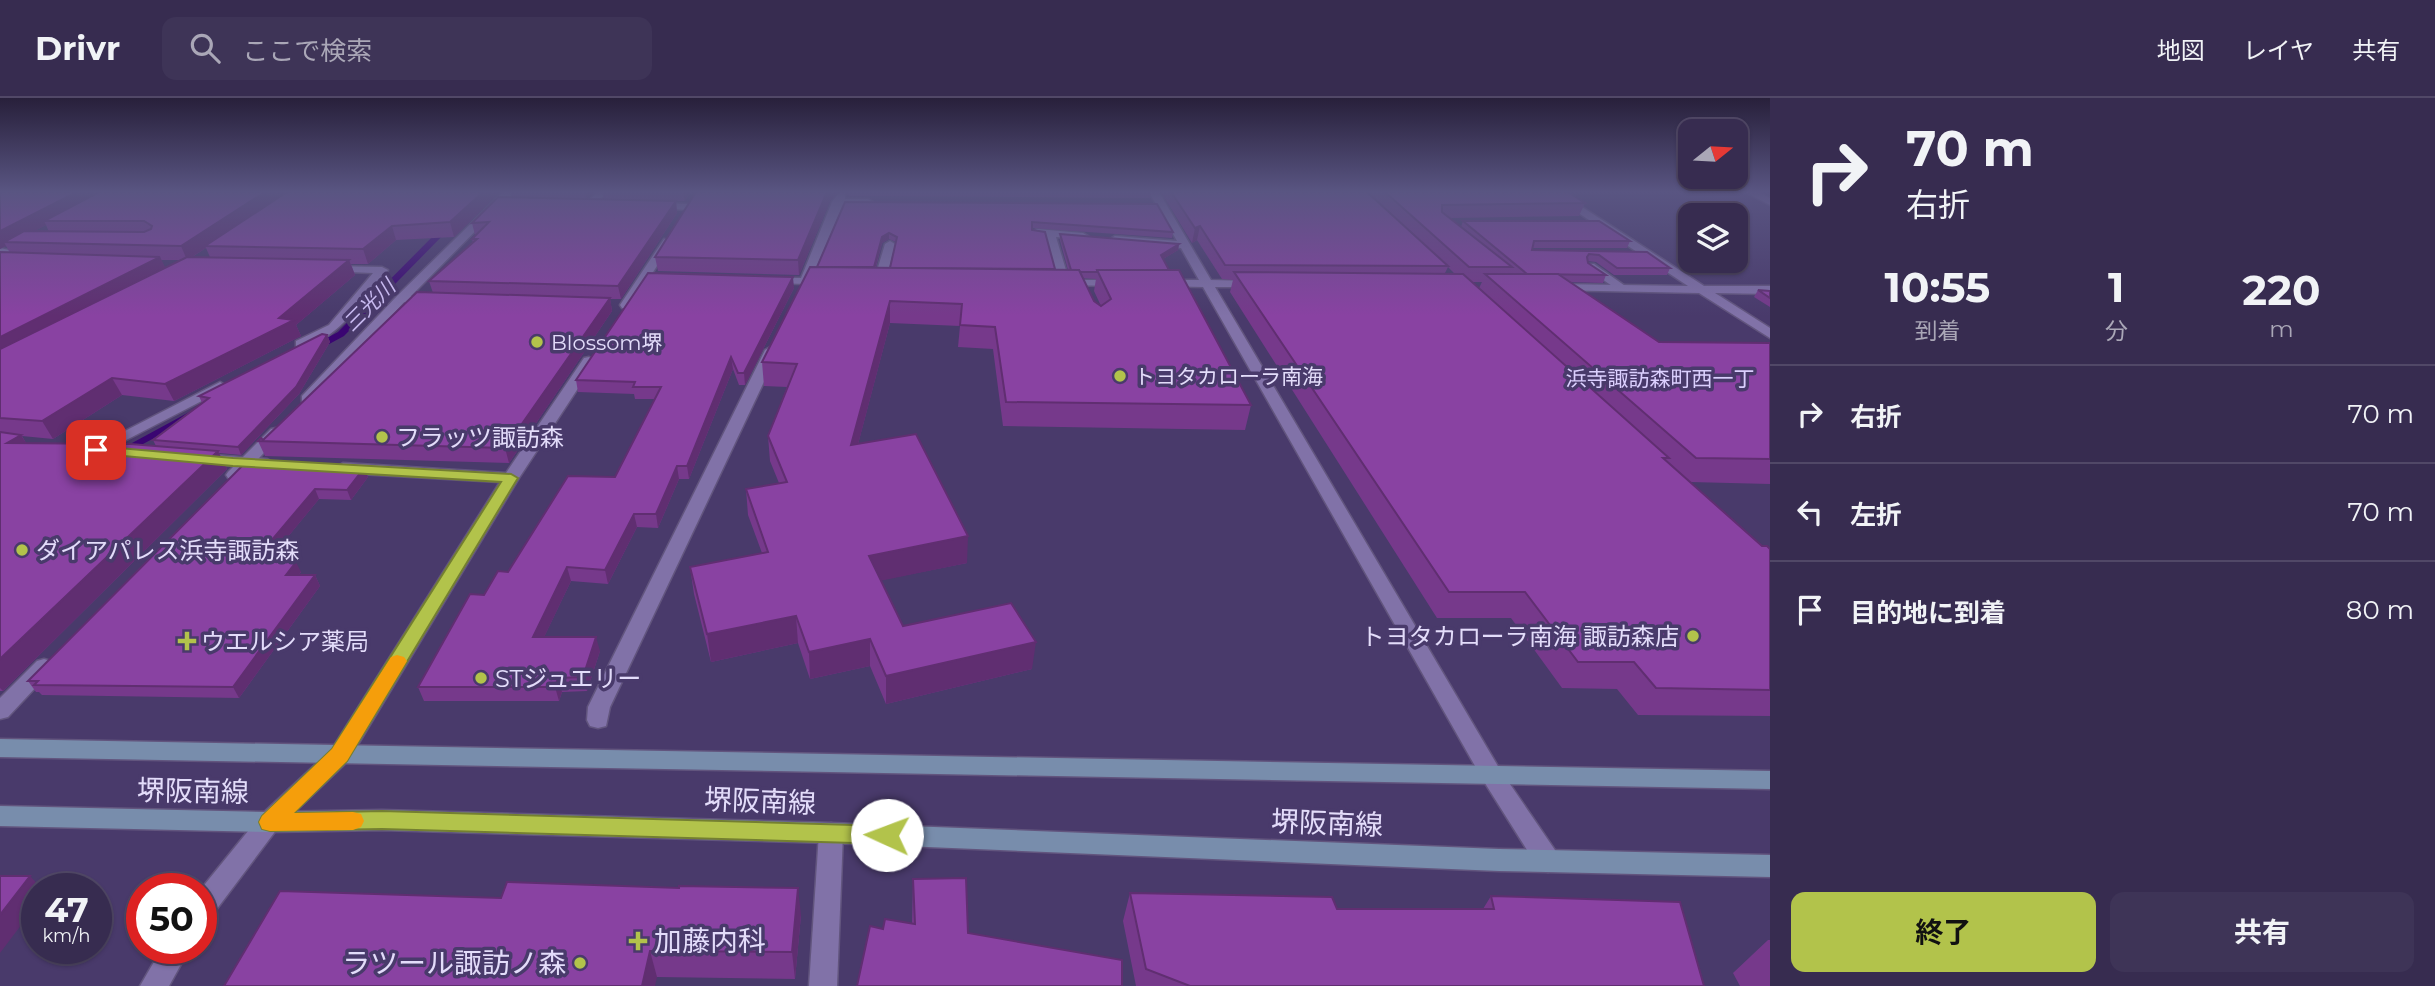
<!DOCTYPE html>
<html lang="ja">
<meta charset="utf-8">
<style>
:root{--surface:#372c50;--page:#3e3457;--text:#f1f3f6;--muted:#aaa7b7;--line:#514867;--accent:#b2c34b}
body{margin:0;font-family:Montserrat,"Noto Sans JP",sans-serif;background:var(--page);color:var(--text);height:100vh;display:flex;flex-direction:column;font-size:26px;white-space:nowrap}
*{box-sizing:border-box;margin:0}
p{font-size:23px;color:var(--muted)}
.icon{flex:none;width:38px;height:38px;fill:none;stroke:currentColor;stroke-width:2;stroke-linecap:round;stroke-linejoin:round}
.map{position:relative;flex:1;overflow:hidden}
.details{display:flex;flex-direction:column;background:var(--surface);width:665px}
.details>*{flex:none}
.top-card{background:#372c50;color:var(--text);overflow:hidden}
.needle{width:46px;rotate:72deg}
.tools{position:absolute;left:1678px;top:21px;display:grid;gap:14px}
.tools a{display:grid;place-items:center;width:70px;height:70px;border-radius:14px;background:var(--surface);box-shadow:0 2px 5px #0004,0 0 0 2px var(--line);font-size:35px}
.speed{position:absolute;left:21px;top:775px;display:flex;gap:14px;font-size:35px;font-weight:700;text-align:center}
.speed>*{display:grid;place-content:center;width:91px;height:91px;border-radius:50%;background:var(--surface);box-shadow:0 2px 5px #0004,0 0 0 2px var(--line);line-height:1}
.speed small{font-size:18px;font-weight:400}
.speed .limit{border:10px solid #d22;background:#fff;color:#111}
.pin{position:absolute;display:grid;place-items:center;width:60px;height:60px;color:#fff;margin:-30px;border-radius:14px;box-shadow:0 4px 10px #0006}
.me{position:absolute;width:77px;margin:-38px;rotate:272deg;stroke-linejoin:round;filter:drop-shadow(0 0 5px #0008)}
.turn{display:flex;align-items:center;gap:24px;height:147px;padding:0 21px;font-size:32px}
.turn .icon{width:91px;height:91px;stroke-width:2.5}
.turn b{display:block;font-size:49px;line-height:60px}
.eta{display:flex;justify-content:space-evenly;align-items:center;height:119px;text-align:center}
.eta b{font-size:42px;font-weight:700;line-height:49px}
.button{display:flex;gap:14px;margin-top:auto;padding:14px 21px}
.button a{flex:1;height:80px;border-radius:14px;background:var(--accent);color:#111;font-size:28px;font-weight:700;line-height:80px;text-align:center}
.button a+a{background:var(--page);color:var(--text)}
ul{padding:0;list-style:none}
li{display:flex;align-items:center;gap:21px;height:98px;padding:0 21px;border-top:2px solid var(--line)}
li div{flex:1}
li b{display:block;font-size:26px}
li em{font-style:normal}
header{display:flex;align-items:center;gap:42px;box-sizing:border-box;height:98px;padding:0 35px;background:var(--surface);border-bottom:2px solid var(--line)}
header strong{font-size:33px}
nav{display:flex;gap:38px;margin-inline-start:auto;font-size:24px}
.search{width:490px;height:63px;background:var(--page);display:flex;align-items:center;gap:18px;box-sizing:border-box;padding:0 24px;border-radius:14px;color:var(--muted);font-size:26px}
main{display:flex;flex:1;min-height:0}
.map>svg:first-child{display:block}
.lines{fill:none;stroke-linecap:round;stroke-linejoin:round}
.stream{fill:#3a0572;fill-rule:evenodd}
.lane-casing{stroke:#62557e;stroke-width:3}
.street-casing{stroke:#62557e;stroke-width:3}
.secondary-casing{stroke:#62557e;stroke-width:3}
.lane{fill:#8172a8;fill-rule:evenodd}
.street{fill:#8172a8;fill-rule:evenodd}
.secondary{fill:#788dac;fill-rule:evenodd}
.wall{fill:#76398b;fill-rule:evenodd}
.shaded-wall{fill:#602e71}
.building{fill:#8942a2;stroke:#602e71;stroke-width:2}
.route{fill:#b2c34b;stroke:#747f31;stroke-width:2}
.slow{fill:#f59e0b}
.poi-dot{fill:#b2c34b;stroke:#493a6b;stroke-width:2.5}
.labels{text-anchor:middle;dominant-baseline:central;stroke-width:7;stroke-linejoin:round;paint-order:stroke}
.far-water-label{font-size:21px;font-style:italic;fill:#c7b9ef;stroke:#493a6b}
.far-poi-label{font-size:21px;fill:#e3dcfa;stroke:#493a6b;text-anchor:start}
.far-neighbourhood-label{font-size:21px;fill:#dbcffe;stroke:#493a6b}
.poi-label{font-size:24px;fill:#e3dcfa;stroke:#493a6b;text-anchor:start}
.near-street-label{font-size:28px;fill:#e3dcfa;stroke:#493a6b}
.near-poi-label{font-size:28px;fill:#e3dcfa;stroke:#493a6b;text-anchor:start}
</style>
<header>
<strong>Drivr</strong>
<div class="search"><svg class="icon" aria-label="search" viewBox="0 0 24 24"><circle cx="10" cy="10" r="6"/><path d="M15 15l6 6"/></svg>ここで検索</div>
<nav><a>地図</a><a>レイヤ</a><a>共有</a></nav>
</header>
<main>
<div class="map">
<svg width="1770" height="888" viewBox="0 0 1770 888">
<rect width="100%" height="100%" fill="#493a6b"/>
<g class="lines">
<g class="stream">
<polygon points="444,127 451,129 344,238 320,251 314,251 314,247 338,234"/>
<polygon points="193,312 198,315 197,317 130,353 122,353 121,351"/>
</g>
<defs>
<g id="lane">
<polygon points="597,94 607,94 593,109 587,109 585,107"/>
<polygon points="1586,166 1594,166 1628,190 1618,192 1586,170"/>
<polygon points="397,198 407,201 312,304 302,304 302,298"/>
<polygon points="276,330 283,334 281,337 240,380 228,380 226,377 228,374 271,331"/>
<polygon points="44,561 51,563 54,568 51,573 8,619 0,621 0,600 37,563"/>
</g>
<g id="street">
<polygon points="503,94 514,94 411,198 437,199 437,205 397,204 397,198"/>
<polygon points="1149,94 1159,94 1211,182 1254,183 1260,186 1254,189 1215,189 1499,670 1557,755 1560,763 1557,771 1548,774 1539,771 1483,682 1203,189 1163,188 1157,185 1163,182 1199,182 1181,150 1115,144 1110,141 1115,138 1177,143"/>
<polygon points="1547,94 1559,94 1704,188 1770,188 1770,196 1715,195 1770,230 1770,240 1699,195 1551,192 1549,190 1555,186 1688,188"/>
<polygon points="1745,94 1758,94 1770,100 1770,107"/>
<polygon points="839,95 845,95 845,101 868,101 873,104 868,107 843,107 809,186 766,185 764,183 770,180 801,180 832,104"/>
<polygon points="654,105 689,106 694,109 689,112 651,110 649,108"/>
<polygon points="1037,131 1083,135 1088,138 1083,141 1056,139 1069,182 1118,182 1124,185 1118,188 1058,187 1046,138 1032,134"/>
<polygon points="664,141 673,143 630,210 622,210 620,207"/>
<polygon points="890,143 895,146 885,186 875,188 873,186 885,146"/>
<polygon points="0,150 14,153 0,156"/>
<path d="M329,168l53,1 6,3c-17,23 -61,82 -92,77v-6l33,-16 44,-52 -48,-2 -2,-2z"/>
<polygon points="772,248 779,252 610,609 606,628 598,630 590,628 587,622 588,609 765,252"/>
<polygon points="589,259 596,263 519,380 348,663 277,731 210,820 201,824 201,791 261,717 332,651 500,384 343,375 335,370 343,365 506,375 584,260"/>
<polygon points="220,284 227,288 225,291 101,355 91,355 88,352"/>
<polygon points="200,356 267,361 275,366 267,371 194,364 192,361"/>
<polygon points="831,725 840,728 843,735 837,888 809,888 819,735 822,728"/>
<polygon points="162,850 190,850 169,888 140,888"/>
</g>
<g id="secondary">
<polygon points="0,641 1770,673 1770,691 0,659"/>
<polygon points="0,708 269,714 382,712 831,725 1499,751 1770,757 1770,779 1499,773 831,745 382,732 269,734 0,728"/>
</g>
</defs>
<use href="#lane" class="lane-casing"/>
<use href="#street" class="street-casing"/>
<use href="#secondary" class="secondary-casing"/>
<use href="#lane" class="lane"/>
<use href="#street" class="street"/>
<use href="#secondary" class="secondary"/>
</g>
<g class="wall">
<path d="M0,94h500l-46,45 -58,3 -28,24h-17l4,11 -59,50 5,11 -127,65 -52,-6 -69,44 -31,-3 4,7 130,3 -3,-6 49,-37 -3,-7 128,-61 3,7 -31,52 -58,61 -22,-2 8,16 -224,222h-3v-439l10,1 -4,-7 -6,3zM46,127l3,7 -15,-1zM206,150l4,9h-18zM161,162h19l-15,8z"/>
<polygon points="511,94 593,94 587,101 604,101 602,94 690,94 685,103 676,103 677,115 621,201 610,201 612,213 509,365 265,358 258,343 263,342 433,195 429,183 473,145 472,141 476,137 475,137 472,125 512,99"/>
<polygon points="845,94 1151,94 1150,100 849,98"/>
<path d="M1161,94h407l17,11 -6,13 -129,2 11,9 2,-6 167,20 -3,7h-95v2l115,2 23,16 -3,7h-53l-18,-13 -8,-1v2l18,12 -3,8 -33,-1 89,60 111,1v141l-80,-2 72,64 8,3v167l-132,-1 -21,-26 -55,-1 -51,-70h-74l-207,-326 3,-12 -11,-1 -25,-39 -5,3zM1448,169l7,7 -10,-1zM1472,184h10l-3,6z"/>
<polygon points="830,103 799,177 658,173 655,159"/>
<path d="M845,104l328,30 -1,6 -140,-10v2l23,39 13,1 -8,-30v-6l119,10 -1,6 -15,9 6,11 82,135 -6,25 -242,-4 -10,-77 -35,-2 2,-21 -70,-3 -32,121 109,119 -86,17 22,46 129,43 -146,35 -16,-38 -60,13 -12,-36 -87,19 -17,-68 -4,-27 72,-14 -14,-38 -2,-26 33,-6 -9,-22 -2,-25 19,-49 -23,-1 -2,-24 55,-95zM889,141l7,3 -6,26 -14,-1 6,-24zM1083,180l13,1 -2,12 7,15 -7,-5z"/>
<polygon points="794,190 745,287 739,287 733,271 689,381 679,381 658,430 637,429 608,486 571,483 544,539 600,553 587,593 562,594 559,603 424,603 418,589 484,497 508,474 615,379 655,301 635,301 634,296 578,294 576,282"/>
<polygon points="1758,192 1770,193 1770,209 1754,199"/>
<polygon points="247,363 364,370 368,379 351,402 319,401 267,464 301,474 299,477 315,477 320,488 239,600 42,597 39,594 36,594 28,583"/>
<polygon points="913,781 968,835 883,831 912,826"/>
<polygon points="1130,795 1337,811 1483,811 1491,798 1704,888 1136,888 1123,823"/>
<polygon points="801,817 795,881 657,879 224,888"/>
<polygon points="1768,842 1770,842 1770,888 1740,888 1733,875"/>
</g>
<g class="shaded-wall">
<polygon points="77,94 109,94 44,123 46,127 13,144 4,144 6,148 0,151 0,133"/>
<polygon points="265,94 290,94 205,148 206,150 187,162 181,148"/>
<polygon points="483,94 500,94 454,139 450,124"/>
<polygon points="585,94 593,94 587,101"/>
<polygon points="683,94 690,94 685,103"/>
<polygon points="827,94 839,94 830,103 799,177 798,162"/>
<polygon points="676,103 677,115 621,201 618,188"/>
<polygon points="392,128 396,142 368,166 363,151"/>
<polygon points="1200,128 1197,142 1192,145 1195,130"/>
<polygon points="889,135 889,141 882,145 873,178 873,172 882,139"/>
<polygon points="1179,146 1178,152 1160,163 1161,157"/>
<polygon points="160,159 167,173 0,260 0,239"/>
<polygon points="349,162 355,177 296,227 301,238 174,303 165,286"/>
<polygon points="793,179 794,190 745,287 744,275"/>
<polygon points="610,200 612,213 509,365 505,350"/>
<polygon points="890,203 890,225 851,373 851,347"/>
<polygon points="327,237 330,244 299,296 241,357 238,349"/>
<polygon points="731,259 733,271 689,381 687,368"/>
<polygon points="112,280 122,297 53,341 42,323"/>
<polygon points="21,337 32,354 7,345"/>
<polygon points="218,353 227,371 3,593 0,590 0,561"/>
<polygon points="677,368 679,381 658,430 656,416"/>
<polygon points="364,370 368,379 351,402 347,392"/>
<polygon points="315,391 319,401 259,474 254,463"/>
<polygon points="634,416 637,429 608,486 605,472"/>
<polygon points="968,438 967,465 870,485 869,458"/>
<polygon points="296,464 301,474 291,487 286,477"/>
<polygon points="567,469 571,483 537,554 533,539"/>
<polygon points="315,477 320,488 239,600 233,589"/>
<polygon points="796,518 798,545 711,564 707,536"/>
<polygon points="596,539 600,553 587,593 583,579"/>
<polygon points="870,541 870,568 810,581 809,554"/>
<polygon points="1036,544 1032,571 886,606 886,578"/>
<polygon points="558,580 562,594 559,603 555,589"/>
<polygon points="30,778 42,791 37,791 37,806 0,855 0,817"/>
<polygon points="798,790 801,817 795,881 792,854"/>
<polygon points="650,853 657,879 655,888 642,888"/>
</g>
<g class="building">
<polygon points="0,94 77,94 0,133"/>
<polygon points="99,94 265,94 181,148 4,144 24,133 144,134 151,131 152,128 144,123 44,123"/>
<polygon points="287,94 483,94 450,124 392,128 363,151 205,148"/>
<polygon points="696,94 827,94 798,162 655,159"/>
<polygon points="1171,94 1367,94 1448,168 1225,167 1200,128 1195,130"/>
<polygon points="1385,94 1568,94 1585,105 1442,107 1442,114 1512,169 1469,169"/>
<polygon points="498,99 676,103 618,188 429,183 477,141 472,141 489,124 472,125"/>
<polygon points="845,104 1157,106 1173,134 1032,124 1032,132 1045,134 1055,171 890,170 897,139 889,135 882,139 874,169 817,169"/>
<polygon points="1463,123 1599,123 1630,143 1534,143 1532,152 1647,154 1670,170 1617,170 1599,157 1589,156 1587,159 1588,165 1606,177 1527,176"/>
<polygon points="1060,136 1179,146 1161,157 1169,172 1097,172 1097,174 1080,174 1079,172 1071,172"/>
<polygon points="0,154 160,159 0,239"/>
<polygon points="187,159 349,162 279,220 294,222 165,286 112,280 42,323 0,320 0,251"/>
<polygon points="810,169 1079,172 1094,203 1101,208 1111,201 1097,172 1179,172 1251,307 1006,304 995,229 960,227 962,206 890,203 851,347 916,336 968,438 869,458 903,528 1011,505 1036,544 886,578 870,541 809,554 796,518 707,536 690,469 768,454 746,391 787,384 768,338 797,266 762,264"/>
<polygon points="1234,174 1463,176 1669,360 1663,360 1762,448 1767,448 1770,451 1770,592 1656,590 1634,564 1578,564 1525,494 1449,494"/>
<polygon points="648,175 793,179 744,275 738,275 731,259 687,368 677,368 656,416 634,416 605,472 567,469 533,539 596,539 583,579 558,580 555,589 418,589 470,496 484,497 498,473 508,474 568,378 615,379 661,289 633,289 635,284 576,282"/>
<polygon points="1485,176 1558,176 1659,244 1770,245 1770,361 1696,360"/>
<polygon points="1758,192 1770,193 1770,200"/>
<polygon points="417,194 610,200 505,350 258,343 261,340 263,342"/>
<polygon points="322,236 327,237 296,289 238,349 153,342 209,300 199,298"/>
<polygon points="0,334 21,337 7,345 130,346 218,353 0,561"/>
<polygon points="247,363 364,370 347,392 315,391 254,463 296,464 286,477 315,477 233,589 34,587 38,583 28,583"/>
<polygon points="0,778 30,778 0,817"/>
<polygon points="966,780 968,835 1122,862 1122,888 857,888 870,828 883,831 885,821 915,826 913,781"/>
<polygon points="507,784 679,790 679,788 798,790 792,854 650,853 642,888 224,888 280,793 501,800"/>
<polygon points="1130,795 1332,799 1337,811 1494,811 1491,798 1680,804 1704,888 1190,888 1146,871"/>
</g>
<linearGradient id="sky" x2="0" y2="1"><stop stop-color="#28203b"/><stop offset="0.43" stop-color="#595582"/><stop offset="1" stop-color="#595582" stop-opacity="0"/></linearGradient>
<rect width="1770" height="218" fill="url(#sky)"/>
<polygon class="route" points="96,348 233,360 511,376 518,380 347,663 294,715 382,713 887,728 895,730 898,737 895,744 887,746 382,731 270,733 262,731 259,724 262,718 332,651 501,384 233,368 91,355 89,352"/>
<polygon class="slow" points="397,557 404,559 407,563 347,663 294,715 353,714 361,716 364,723 361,729 353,732 270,733 262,731 259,724 262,718 332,651 391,559"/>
<g class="poi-dot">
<circle cx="537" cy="244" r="7"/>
<circle cx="1120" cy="278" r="7"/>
<circle cx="382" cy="339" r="7"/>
<circle cx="22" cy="452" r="7"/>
<circle cx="1693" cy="538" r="7"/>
<path d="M183.5 532.5h7v7h7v7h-7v7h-7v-7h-7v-7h7z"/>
<circle cx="481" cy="580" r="7"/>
<path d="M634.5 832.5h7v7h7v7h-7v7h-7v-7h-7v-7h7z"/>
<circle cx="580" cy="865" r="7"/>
</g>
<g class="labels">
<g class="far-water-label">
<text transform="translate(369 207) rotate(-45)">三光川</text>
</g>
<g class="far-poi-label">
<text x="551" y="244">Blossom堺</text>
<text x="1134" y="278">トヨタカローラ南海</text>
</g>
<g class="far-neighbourhood-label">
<text x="1660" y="280">浜寺諏訪森町西一丁</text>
</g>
<g class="poi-label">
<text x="396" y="339">フラッツ諏訪森</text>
<text x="36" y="452">ダイアパレス浜寺諏訪森</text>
<text x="1679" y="538" text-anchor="end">トヨタカローラ南海 諏訪森店</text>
<text x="201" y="543">ウエルシア薬局</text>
<text x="495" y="580">STジュエリー</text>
</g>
<g class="near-street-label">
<text transform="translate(193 693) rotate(1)">堺阪南線</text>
<text transform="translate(760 703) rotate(2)">堺阪南線</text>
<text transform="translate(1327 725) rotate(2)">堺阪南線</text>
</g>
<g class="near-poi-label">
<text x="654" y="843">加藤内科</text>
<text x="566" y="865" text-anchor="end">ラツール諏訪ノ森</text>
</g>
</g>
</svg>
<div class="tools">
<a><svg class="needle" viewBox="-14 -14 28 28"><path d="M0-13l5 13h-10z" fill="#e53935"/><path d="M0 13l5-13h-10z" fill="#aaa7b7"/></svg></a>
<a><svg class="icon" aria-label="layers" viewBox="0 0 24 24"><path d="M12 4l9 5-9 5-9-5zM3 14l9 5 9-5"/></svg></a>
</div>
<div class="speed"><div>47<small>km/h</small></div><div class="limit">50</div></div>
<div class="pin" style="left:96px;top:352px;background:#d93025"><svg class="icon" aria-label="arrive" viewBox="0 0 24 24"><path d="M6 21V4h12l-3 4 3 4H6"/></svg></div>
<svg class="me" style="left:887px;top:737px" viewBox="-20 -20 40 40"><circle r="19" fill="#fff"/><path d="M0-13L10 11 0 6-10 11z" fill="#b2c34b"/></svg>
</div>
<section class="details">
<div class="top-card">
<div class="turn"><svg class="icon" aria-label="right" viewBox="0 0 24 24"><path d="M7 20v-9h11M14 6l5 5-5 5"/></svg><div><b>70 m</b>右折</div></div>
</div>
<div class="eta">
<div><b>10:55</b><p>到着</p></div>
<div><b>1</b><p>分</p></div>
<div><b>220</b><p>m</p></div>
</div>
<ul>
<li><svg class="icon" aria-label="right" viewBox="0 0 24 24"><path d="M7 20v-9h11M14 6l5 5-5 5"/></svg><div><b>右折</b></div><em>70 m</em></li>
<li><svg class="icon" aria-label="left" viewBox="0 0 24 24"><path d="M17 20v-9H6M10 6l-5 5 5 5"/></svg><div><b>左折</b></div><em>70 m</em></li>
<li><svg class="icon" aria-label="arrive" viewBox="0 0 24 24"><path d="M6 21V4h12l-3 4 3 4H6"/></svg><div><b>目的地に到着</b></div><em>80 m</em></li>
</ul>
<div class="button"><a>終了</a><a>共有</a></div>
</section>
</main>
